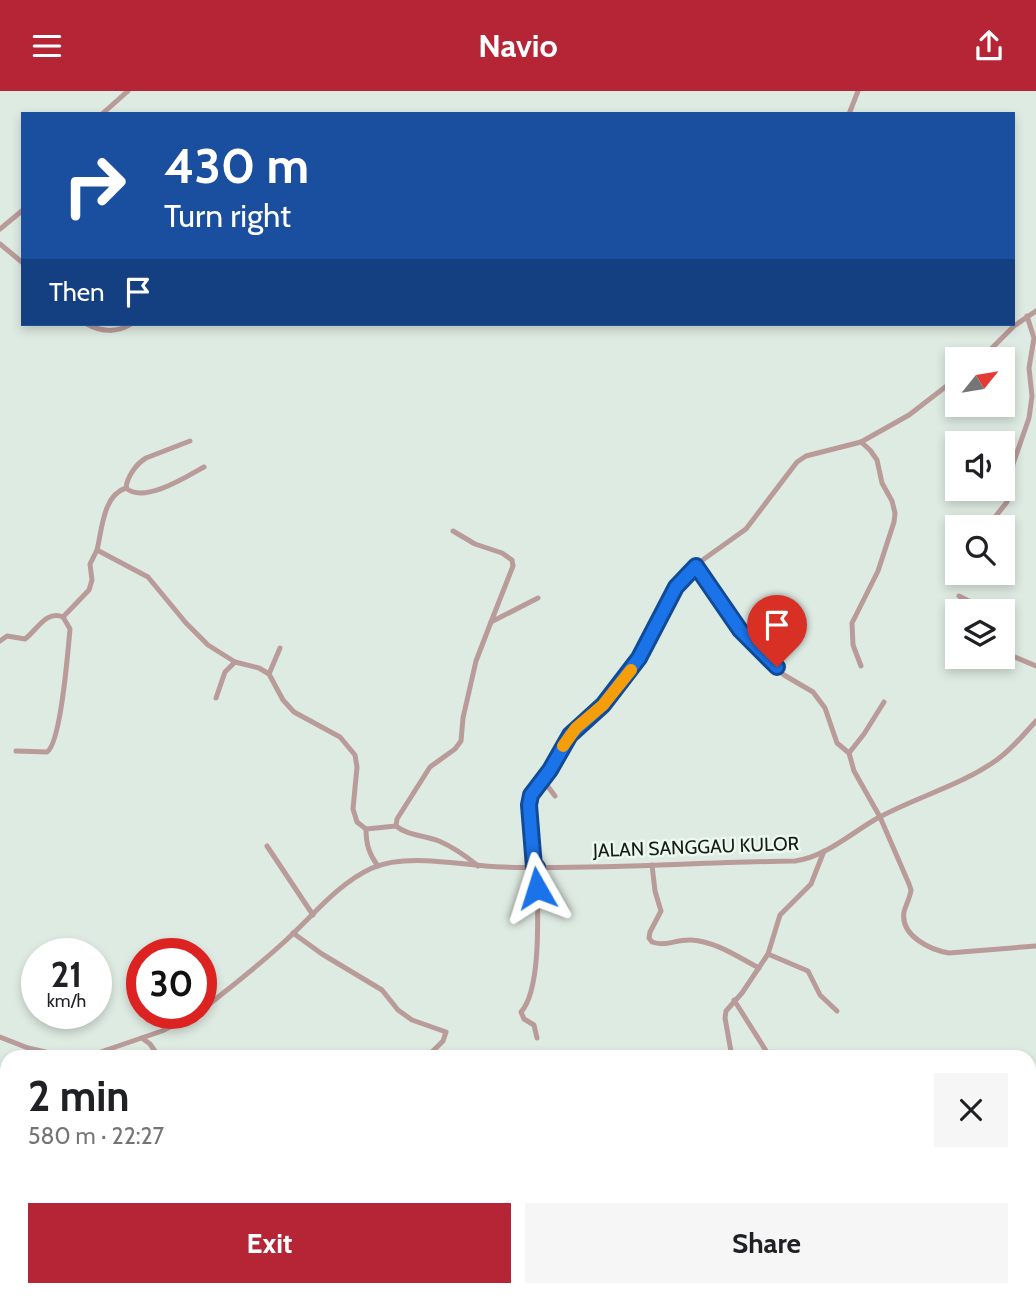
<!DOCTYPE html>
<meta charset="utf-8">
<style>
:root{--surface:#fff;--page:#f6f6f6;--text:#202124;--muted:#757577;--accent:#b62535}
body{margin:0;font-family:Cabin,sans-serif;background:var(--page);color:var(--text);height:100vh;display:flex;flex-direction:column;font-size:26px;white-space:nowrap}
*{box-sizing:border-box;margin:0}
p{font-size:23px;color:var(--muted)}
.icon{flex:none;width:38px;height:38px;fill:none;stroke:currentColor;stroke-width:2;stroke-linecap:round;stroke-linejoin:round}
.map{position:relative;flex:1;overflow:hidden}
.details{position:absolute;left:0px;top:959px;width:1036px;height:247px;display:flex;flex-direction:column;background:var(--surface);border-radius:21px 21px 0 0;box-shadow:0 4px 10px #0003}
.details>*{flex:none}
.top-card{position:absolute;left:21px;top:21px;width:994px;height:214px;border-radius:0px;box-shadow:0 4px 10px #0003;background:#1a4fa0;color:#fff;overflow:hidden}
.needle{width:46px;rotate:60deg}
.tools{position:absolute;left:945px;top:256px;display:grid;gap:14px}
.tools a{display:grid;place-items:center;width:70px;height:70px;border-radius:0px;background:var(--surface);box-shadow:0 4px 10px #0003;font-size:35px}
.speed{position:absolute;left:21px;top:847px;display:flex;gap:14px;font-size:35px;font-weight:700;text-align:center}
.speed>*{display:grid;place-content:center;width:91px;height:91px;border-radius:50%;background:var(--surface);box-shadow:0 4px 10px #0003;line-height:1}
.speed small{font-size:18px;font-weight:400}
.speed .limit{border:10px solid #d22;background:#fff;color:#111}
.pin{position:absolute;display:grid;place-items:center;width:60px;height:60px;color:#fff;margin:-72px -30px;border-radius:50% 50% 50% 0;rotate:-45deg;box-shadow:0 0 7px #0007}
.pin .icon{rotate:45deg}
.me{position:absolute;width:77px;margin:-38px;rotate:354deg;stroke-linejoin:round;filter:drop-shadow(0 0 5px #0008)}
.turn{display:flex;align-items:center;gap:24px;height:147px;padding:0 28px;font-size:32px}
.turn .icon{width:91px;height:91px;stroke-width:2.5}
.turn b{display:block;font-size:49px;line-height:60px}
.then{display:flex;align-items:center;height:66px;padding:0 28px;background:#0003;gap:14px;font-size:26px}
.round{display:grid;place-items:center;flex:none;width:74px;height:74px;border-radius:0px;background:var(--page)}
.headline{display:flex;align-items:center;justify-content:space-between;height:119px;padding:0 28px}
h1{font-size:42px;font-weight:700;line-height:52px}
.action{display:flex;gap:14px;margin-top:auto;padding:14px 28px}
.action a{flex:1;height:80px;border-radius:0px;background:var(--accent);color:#fff;font-size:28px;font-weight:700;line-height:80px;text-align:center}
.action a+a{background:var(--page);color:var(--text)}
header{display:flex;justify-content:space-between;align-items:center;height:91px;padding:0 28px;background:var(--accent);color:#fff;font-size:32px;font-weight:700}
.map>svg:first-child{display:block}
.lines{fill:none;stroke-linecap:round;stroke-linejoin:round}
.minor{stroke:#b99b99;stroke-width:5}
.route-casing{stroke:#114b97;stroke-width:18}
.route{stroke:#1a73e8;stroke-width:12}
.slow{stroke:#f59e0b;stroke-width:12}
.labels{text-anchor:middle;dominant-baseline:central;stroke-width:5;stroke-linejoin:round;paint-order:stroke}
.street-label{font-size:19px;fill:#171c19;stroke:#ebf9ef}
</style>
<header><svg class="icon" aria-label="menu" viewBox="0 0 24 24"><path d="M4 6h16M4 12h16M4 18h16"/></svg>Navio<svg class="icon" aria-label="share" viewBox="0 0 24 24"><path d="M12 15V3M7 8l5-5 5 5M5 13v7h14v-7"/></svg></header>
<div class="map">
<svg width="1036" height="1205" viewBox="0 0 1036 1205">
<rect width="100%" height="100%" fill="#deebe2"/>
<g class="lines">
<g class="minor">
<polyline points="102,23 128,0"/>
<polyline points="849,23 858,0"/>
<polyline points="0,138 23,119"/>
<polyline points="0,153 23,172"/>
<path d="M87,233c14,8 30,9 44,0"/>
<polyline points="981,268 1014,235 1036,220"/>
<path d="M126,397c18,16 60,-11 78,-21"/>
<polyline points="987,436 1007,411 1013,373 1029,327 1032,305 1029,277 1034,247 1027,225"/>
<polyline points="453,440 475,453 502,462 512,469 513,475 491,531"/>
<path d="M97,459c5,-20 6,-55 29,-62 1,-11 10,-24 20,-30l44,-17"/>
<path d="M696,475l55,77 33,32 29,17 12,16 12,35 12,10 5,18 26,46 29,67 2,6c-1,8 -5,14 -7,22 -4,24 27,38 45,41l87,-7"/>
<polyline points="959,505 988,520"/>
<path d="M0,550l7,-5 18,3c12,-9 21,-29 38,-22l26,-27 3,-10 -2,-16 7,-14 51,27 38,46 22,22 27,17 24,6 10,6 14,26 11,12 46,25 15,18 2,12 -4,42 4,13 9,7 30,-3c12,10 28,9 43,15 14,6 27,15 39,25"/>
<polyline points="1003,561 1036,575"/>
<polyline points="861,575 853,554 852,532 878,480 894,431 895,422 892,410 882,392 877,369 870,359 861,351"/>
<polyline points="269,583 280,557"/>
<polyline points="216,607 225,581 235,571"/>
<path d="M16,660l31,1c14,-9 21,-102 23,-123l-7,-12"/>
<polyline points="849,662 864,643 884,611"/>
<polyline points="543,689 555,705"/>
<polyline points="396,735 397,728 430,676 455,658 461,650 463,627 476,570 491,531 538,507"/>
<path d="M366,738c0,15 3,25 12,37"/>
<polyline points="267,755 313,824"/>
<path d="M652,774l3,26 6,20 -11,21 -1,6 3,4c14,5 25,-3 39,-2 26,2 45,16 68,28"/>
<polyline points="534,776 529,714 531,704 550,679 570,644 603,614 640,567 683,487 704,468 746,438 797,371 806,365 861,351 909,324 957,287"/>
<polyline points="293,842 322,863 382,899 398,919 412,929 446,941 443,950 427,966"/>
<polyline points="768,863 808,880 820,904 837,920"/>
<polyline points="734,909 770,966"/>
<path d="M201,920c28,-23 56,-44 82,-68 28,-25 54,-59 89,-75 36,-16 92,-2 131,-1 97,3 195,-5 292,-6 30,-4 55,-27 81,-42 39,-22 85,-33 122,-60 15,-11 26,-25 38,-38"/>
<polyline points="0,946 28,957 67,966"/>
<polyline points="142,947 150,953 159,966"/>
<path d="M537,947l-3,-13 -10,-6 -3,-7c22,-24 16,-111 16,-145"/>
<polyline points="86,966 162,940 197,922"/>
<polyline points="732,966 725,927 726,920 742,902 768,863 780,824 811,793 824,760"/>
<polyline points="0,1007 7,1006"/>
<polyline points="0,1116 7,1132"/>
<polyline points="0,1184 7,1182"/>
<polyline points="67,1199 72,1205"/>
<polyline points="347,1199 349,1205"/>
<polyline points="243,1205 255,1199"/>
</g>
</g>
<g class="lines">
<defs>
<polyline id="route" points="537,797 537,776 534,776 529,714 531,704 550,679 570,644 603,614 639,567 676,496 696,475 740,539 777,576"/>
</defs>
<use href="#route" class="route-casing"/>
<use href="#route" class="route"/>
<polyline class="slow" points="563,655 576,637 603,614 631,579"/>
</g>
<g class="labels">
<g class="street-label">
<text transform="translate(696 756) rotate(-2)">JALAN SANGGAU KULOR</text>
</g>
</g>
</svg>
<div class="tools">
<a><svg class="needle" viewBox="-14 -14 28 28"><path d="M0-13l5 13h-10z" fill="#e53935"/><path d="M0 13l5-13h-10z" fill="#757577"/></svg></a>
<a><svg class="icon" aria-label="sound" viewBox="0 0 24 24"><path d="M4 9h4l5-4v14l-5-4H4zM17 9q2 3 0 6"/></svg></a>
<a><svg class="icon" aria-label="search" viewBox="0 0 24 24"><circle cx="10" cy="10" r="6"/><path d="M15 15l6 6"/></svg></a>
<a><svg class="icon" aria-label="layers" viewBox="0 0 24 24"><path d="M12 4l9 5-9 5-9-5zM3 14l9 5 9-5"/></svg></a>
</div>
<div class="speed"><div>21<small>km/h</small></div><div class="limit">30</div></div>
<div class="pin" style="left:777px;top:576px;background:#d93025"><svg class="icon" aria-label="arrive" viewBox="0 0 24 24"><path d="M6 21V4h12l-3 4 3 4H6"/></svg></div>
<svg class="me" style="left:537px;top:797px" viewBox="-20 -20 40 40"><path d="M0-17L14 15 0 8-14 15z" fill="#1a73e8" stroke="#fff" stroke-width="4"/></svg>
<div class="top-card">
<div class="turn"><svg class="icon" aria-label="right" viewBox="0 0 24 24"><path d="M7 20v-9h11M14 6l5 5-5 5"/></svg><div><b>430 m</b>Turn right</div></div>
<div class="then">Then<svg class="icon" aria-label="arrive" viewBox="0 0 24 24"><path d="M6 21V4h12l-3 4 3 4H6"/></svg></div>
</div>
<section class="details">
<div class="headline"><div><h1>2 min</h1><p>580 m · 22:27</p></div><a class="round"><svg class="icon" aria-label="close" viewBox="0 0 24 24"><path d="M6 6l12 12M18 6L6 18"/></svg></a></div>
<div class="action"><a>Exit</a><a>Share</a></div>
</section>
</div>
